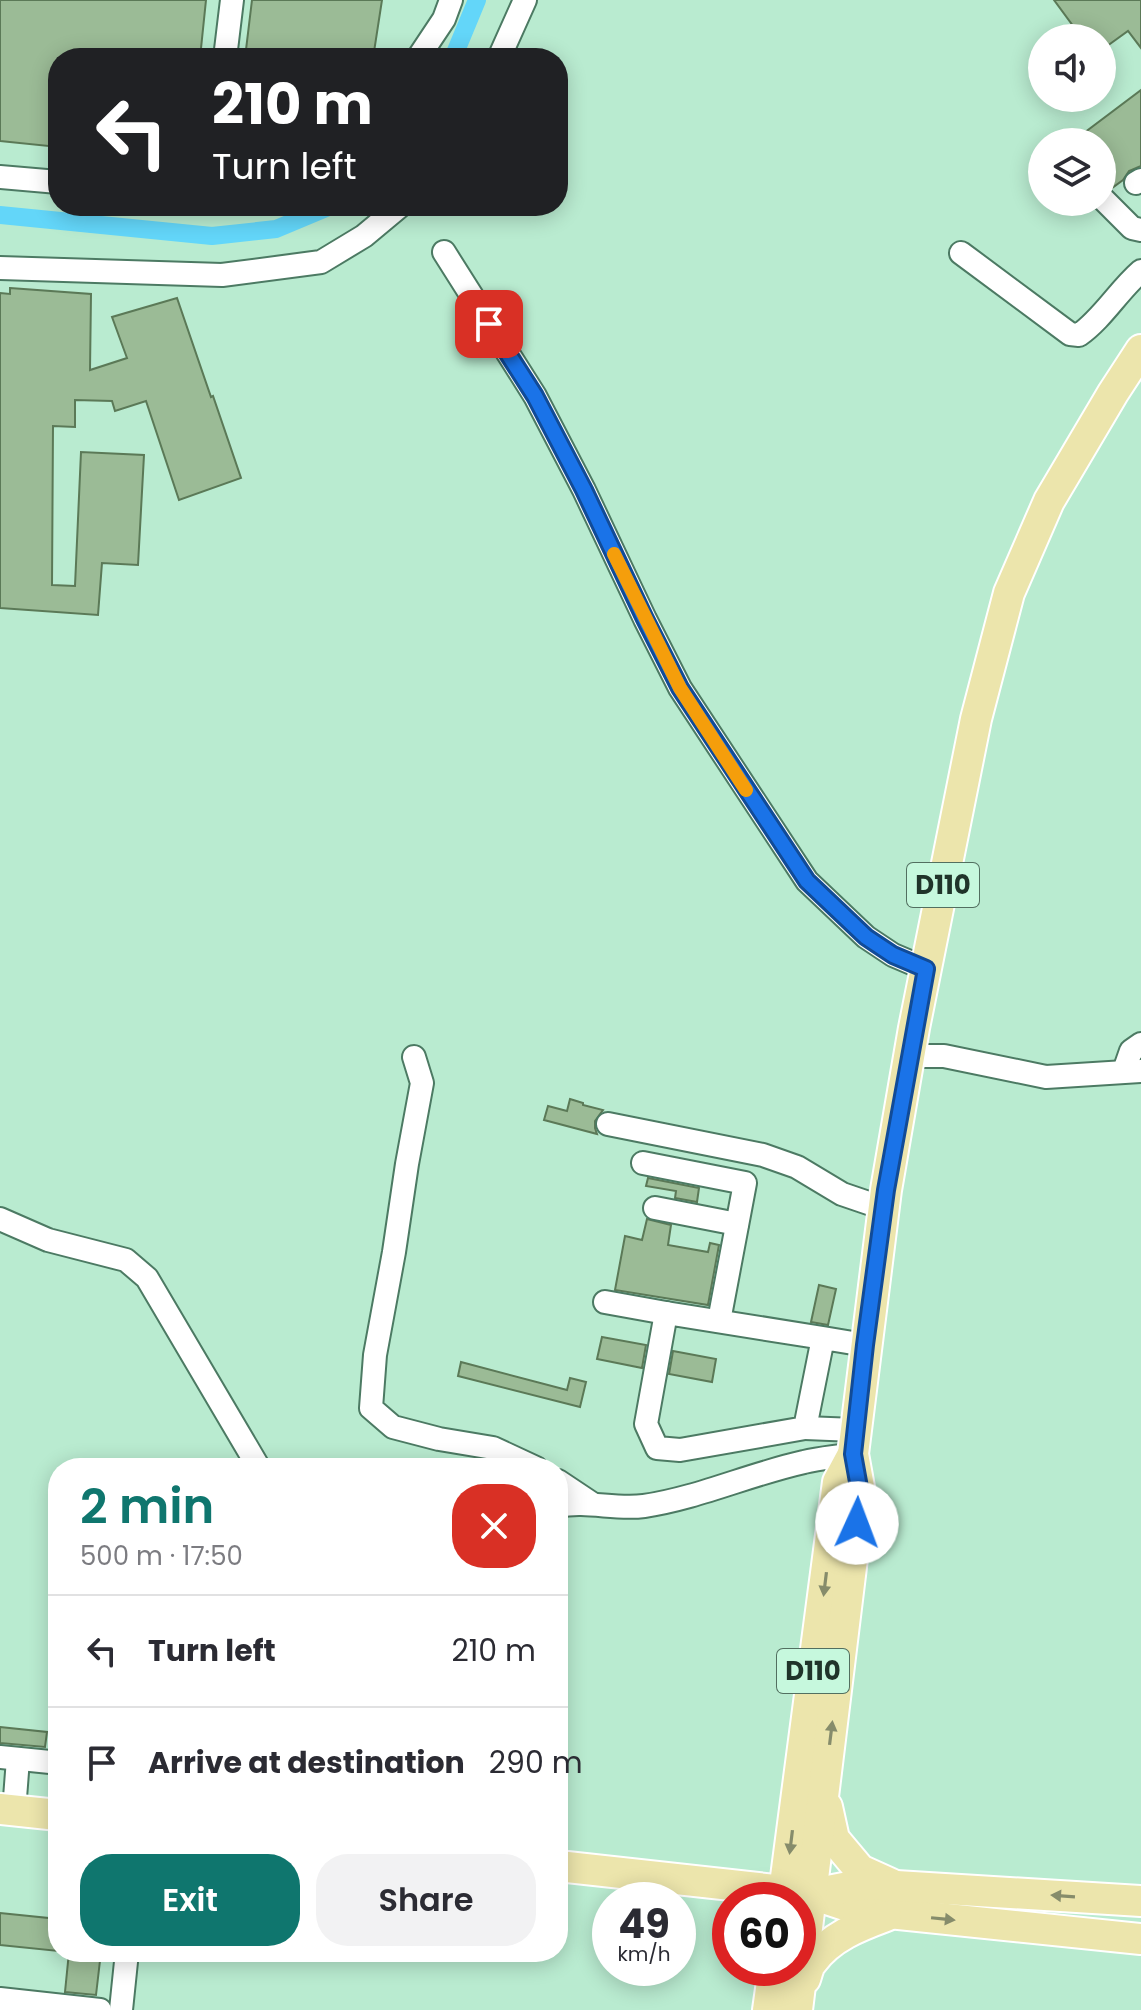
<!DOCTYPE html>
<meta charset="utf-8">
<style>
:root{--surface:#fff;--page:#f2f2f3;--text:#2b2b33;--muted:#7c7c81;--line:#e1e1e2;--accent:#0f766e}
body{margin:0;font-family:Poppins,sans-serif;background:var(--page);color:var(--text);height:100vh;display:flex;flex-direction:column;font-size:30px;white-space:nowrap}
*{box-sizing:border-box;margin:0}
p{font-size:26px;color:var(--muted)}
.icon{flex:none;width:44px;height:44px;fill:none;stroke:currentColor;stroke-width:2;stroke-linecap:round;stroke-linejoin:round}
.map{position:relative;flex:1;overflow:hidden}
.sheet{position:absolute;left:48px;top:1458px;width:520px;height:504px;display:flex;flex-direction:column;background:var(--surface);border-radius:32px;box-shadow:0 4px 20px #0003}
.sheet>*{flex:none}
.guide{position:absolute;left:48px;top:48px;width:520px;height:168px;border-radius:32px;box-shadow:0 4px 20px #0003;background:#202124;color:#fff;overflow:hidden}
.controls{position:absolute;left:1028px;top:24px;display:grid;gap:16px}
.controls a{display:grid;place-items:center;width:88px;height:88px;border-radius:50%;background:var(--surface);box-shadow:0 4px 20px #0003;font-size:40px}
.speed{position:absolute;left:592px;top:1882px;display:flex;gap:16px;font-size:40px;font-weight:700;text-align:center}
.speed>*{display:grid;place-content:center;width:104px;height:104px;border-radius:50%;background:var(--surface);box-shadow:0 4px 20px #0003;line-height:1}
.speed small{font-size:20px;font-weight:400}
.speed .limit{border:12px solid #d22;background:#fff;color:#111}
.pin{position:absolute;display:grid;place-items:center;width:68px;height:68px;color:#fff;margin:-34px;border-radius:16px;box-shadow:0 4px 12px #0006}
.me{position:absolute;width:88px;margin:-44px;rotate:2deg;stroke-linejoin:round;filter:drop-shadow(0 0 6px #0008)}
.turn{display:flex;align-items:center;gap:28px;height:168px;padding:0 32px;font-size:36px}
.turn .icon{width:104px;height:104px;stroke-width:2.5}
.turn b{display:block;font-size:56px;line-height:68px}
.round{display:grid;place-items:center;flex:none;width:84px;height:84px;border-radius:32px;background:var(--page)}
.overview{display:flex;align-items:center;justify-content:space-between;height:136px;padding:0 32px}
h1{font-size:48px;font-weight:600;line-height:60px;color:var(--accent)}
.action{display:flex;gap:16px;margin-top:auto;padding:16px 32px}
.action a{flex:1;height:92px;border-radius:32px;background:var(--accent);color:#fff;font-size:32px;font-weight:600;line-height:92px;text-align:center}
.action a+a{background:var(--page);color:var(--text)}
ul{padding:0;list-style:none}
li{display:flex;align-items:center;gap:24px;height:112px;padding:0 32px;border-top:2px solid var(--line)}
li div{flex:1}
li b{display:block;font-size:30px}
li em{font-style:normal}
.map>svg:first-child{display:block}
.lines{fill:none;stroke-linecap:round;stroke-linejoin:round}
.canal{stroke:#63d6f9;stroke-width:18}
.building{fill:#9bbb96;stroke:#5b7957;stroke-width:2}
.minor-casing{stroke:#4c7a63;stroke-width:26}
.major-casing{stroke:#fff;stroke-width:34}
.minor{stroke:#fff;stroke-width:22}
.major{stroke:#ece5ac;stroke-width:30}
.oneway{fill:#868c6b}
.route-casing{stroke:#114b97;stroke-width:20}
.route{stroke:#1a73e8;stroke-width:14}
.slow{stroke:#f59e0b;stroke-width:14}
.labels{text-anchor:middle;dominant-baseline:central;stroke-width:7;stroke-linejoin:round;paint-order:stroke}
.shield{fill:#c6f8dd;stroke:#526f60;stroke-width:2}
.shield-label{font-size:26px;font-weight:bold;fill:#20342a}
</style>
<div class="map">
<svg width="1141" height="2010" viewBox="0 0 1141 2010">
<rect width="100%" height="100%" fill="#b9ebd0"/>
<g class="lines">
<g class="canal">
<polyline points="453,58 477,0"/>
<polyline points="0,215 212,236 276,229 331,206"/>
</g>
</g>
<g class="building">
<polygon points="0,0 206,0 200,58 58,58 58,147 0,141"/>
<polygon points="252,0 382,0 374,52 340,58 245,58"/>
<polygon points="1054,0 1141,0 1141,48 1128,31 1103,49 1102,38 1095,38 1090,32 1082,38"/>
<polygon points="1141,90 1141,166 1129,171 1123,180 1112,188 1102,184 1102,142 1072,142"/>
<polygon points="10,288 91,294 90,370 127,358 112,317 177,298 211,397 213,396 241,478 179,500 146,401 115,411 112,401 75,400 75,427 53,426 52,585 75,586 81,452 144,455 138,565 102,563 98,615 0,608 0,293 10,294"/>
<polygon points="570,1099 583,1103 583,1105 603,1110 595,1121 595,1128 597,1134 544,1120 548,1106 567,1111"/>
<polygon points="648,1178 699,1188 697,1202 675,1198 676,1191 646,1186"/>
<polygon points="647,1219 671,1225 668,1245 708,1252 710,1243 719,1245 708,1305 615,1290 625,1236 642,1240"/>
<polygon points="819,1285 836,1289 828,1325 811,1322"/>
<polygon points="602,1337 646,1345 642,1368 597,1359"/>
<polygon points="673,1351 716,1359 712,1382 669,1374"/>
<polygon points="461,1362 567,1390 570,1378 586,1382 580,1407 458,1376"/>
<polygon points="0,1727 47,1732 45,1747 0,1743"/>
<polygon points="0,1913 58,1919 58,1951 0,1945"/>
<polygon points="69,1952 101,1952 96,1995 65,1992"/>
</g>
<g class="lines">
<defs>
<g id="minor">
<polyline points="225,58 232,0"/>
<polyline points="418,58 444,19 451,0"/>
<polyline points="499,58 525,0"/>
<polyline points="0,177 58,182"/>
<polyline points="1136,183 1141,180"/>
<polyline points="1102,198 1132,228 1141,230"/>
<polyline points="444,252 535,396 584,490 645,619 680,688 807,881 866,937 893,955 926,969"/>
<path d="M961,253l109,81 9,1c24,-17 39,-44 62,-64"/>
<polyline points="0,268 222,275 321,262 364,236 400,206"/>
<polyline points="910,1056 944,1056 1046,1077 1141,1071"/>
<polyline points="414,1057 422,1083 407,1164 394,1252 375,1355 371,1408 393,1427 439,1439 493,1448 536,1468"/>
<polyline points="1124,1071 1131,1051 1141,1044"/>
<polyline points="608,1124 763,1155 797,1167 842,1194 883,1208"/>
<polyline points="643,1163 745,1183 719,1321"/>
<polyline points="655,1208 737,1224"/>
<polyline points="0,1219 48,1240 126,1260 147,1278 259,1468"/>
<polyline points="605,1302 666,1313"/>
<polyline points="823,1338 666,1313 646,1424 657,1448 680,1450 805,1428 823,1338 865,1345"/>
<polyline points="805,1428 855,1430"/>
<polyline points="558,1481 591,1503"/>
<path d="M558,1506c29,-6 57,4 86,0 54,-8 106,-32 160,-44 16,-4 32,-5 49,-8"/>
<polyline points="0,1757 50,1762"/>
<polyline points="14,1811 18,1759"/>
<polyline points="0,1999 100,2010"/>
<polyline points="121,2010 127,1952"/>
</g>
<g id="major">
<polyline points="827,1807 834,1839 860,1870 891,1884"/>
<polyline points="0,1809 58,1815"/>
<polyline points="558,1866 812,1894 860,1910 1141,1939"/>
<polyline points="813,1894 864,1884 1141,1901"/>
<polyline points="783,1900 838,1482 853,1454"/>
<path d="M805,1979c2,-5 3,-13 7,-17 18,-25 47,-36 74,-46"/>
<polyline points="768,2010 774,1968"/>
<polyline points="797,2010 860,1493 853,1454 886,1190 914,1028 976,719 1009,593 1049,501 1113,393 1141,350"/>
</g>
</defs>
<use href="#minor" class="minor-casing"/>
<use href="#major" class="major-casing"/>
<use href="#minor" class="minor"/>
<use href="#major" class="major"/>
</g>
<defs><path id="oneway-solid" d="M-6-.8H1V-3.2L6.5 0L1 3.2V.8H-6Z" transform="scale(2)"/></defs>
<g class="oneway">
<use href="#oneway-solid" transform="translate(825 1584) rotate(97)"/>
<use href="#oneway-solid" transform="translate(831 1733) rotate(-83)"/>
<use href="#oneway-solid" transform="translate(791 1842) rotate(97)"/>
<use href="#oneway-solid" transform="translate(1063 1896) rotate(-176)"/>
<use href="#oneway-solid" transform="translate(943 1919) rotate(6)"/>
</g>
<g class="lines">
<defs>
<polyline id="route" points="489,324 535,396 584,490 645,619 680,688 807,881 866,937 893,955 926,969 886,1190 865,1345 853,1454 860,1493 857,1523"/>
</defs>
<use href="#route" class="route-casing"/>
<use href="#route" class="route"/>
<polyline class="slow" points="614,554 680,688 746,790"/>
</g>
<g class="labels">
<g class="shield">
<rect x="907" y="863" width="72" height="44" rx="6"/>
<rect x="777" y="1649" width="72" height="44" rx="6"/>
</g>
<g class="shield-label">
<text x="943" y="885">D110</text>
<text x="813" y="1671">D110</text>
</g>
</g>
</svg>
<div class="controls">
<a><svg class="icon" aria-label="sound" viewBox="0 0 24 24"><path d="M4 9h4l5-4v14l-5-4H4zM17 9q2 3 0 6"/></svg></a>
<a><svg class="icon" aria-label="layers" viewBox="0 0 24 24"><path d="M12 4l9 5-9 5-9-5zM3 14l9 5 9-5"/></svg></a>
</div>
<div class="speed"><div>49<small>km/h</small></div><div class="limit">60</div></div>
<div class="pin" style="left:489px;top:324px;background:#d93025"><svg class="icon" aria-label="arrive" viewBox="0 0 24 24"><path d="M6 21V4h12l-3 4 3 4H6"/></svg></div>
<svg class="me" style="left:857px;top:1523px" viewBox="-20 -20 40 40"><circle r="19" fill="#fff"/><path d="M0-13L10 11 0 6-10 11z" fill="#1a73e8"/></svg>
<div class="guide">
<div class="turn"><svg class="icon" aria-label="left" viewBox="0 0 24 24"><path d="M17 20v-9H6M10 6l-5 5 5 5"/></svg><div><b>210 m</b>Turn left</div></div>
</div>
<section class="sheet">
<div class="overview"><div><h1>2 min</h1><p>500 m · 17:50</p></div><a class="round" style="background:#d93025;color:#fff"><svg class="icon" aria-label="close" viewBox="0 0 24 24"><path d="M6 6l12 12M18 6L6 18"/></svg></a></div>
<ul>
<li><svg class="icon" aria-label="left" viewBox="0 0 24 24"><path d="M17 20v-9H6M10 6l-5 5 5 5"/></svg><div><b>Turn left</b></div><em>210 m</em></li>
<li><svg class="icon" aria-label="arrive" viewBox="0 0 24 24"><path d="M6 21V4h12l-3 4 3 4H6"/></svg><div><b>Arrive at destination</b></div><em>290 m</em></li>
</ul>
<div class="action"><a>Exit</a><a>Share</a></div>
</section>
</div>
